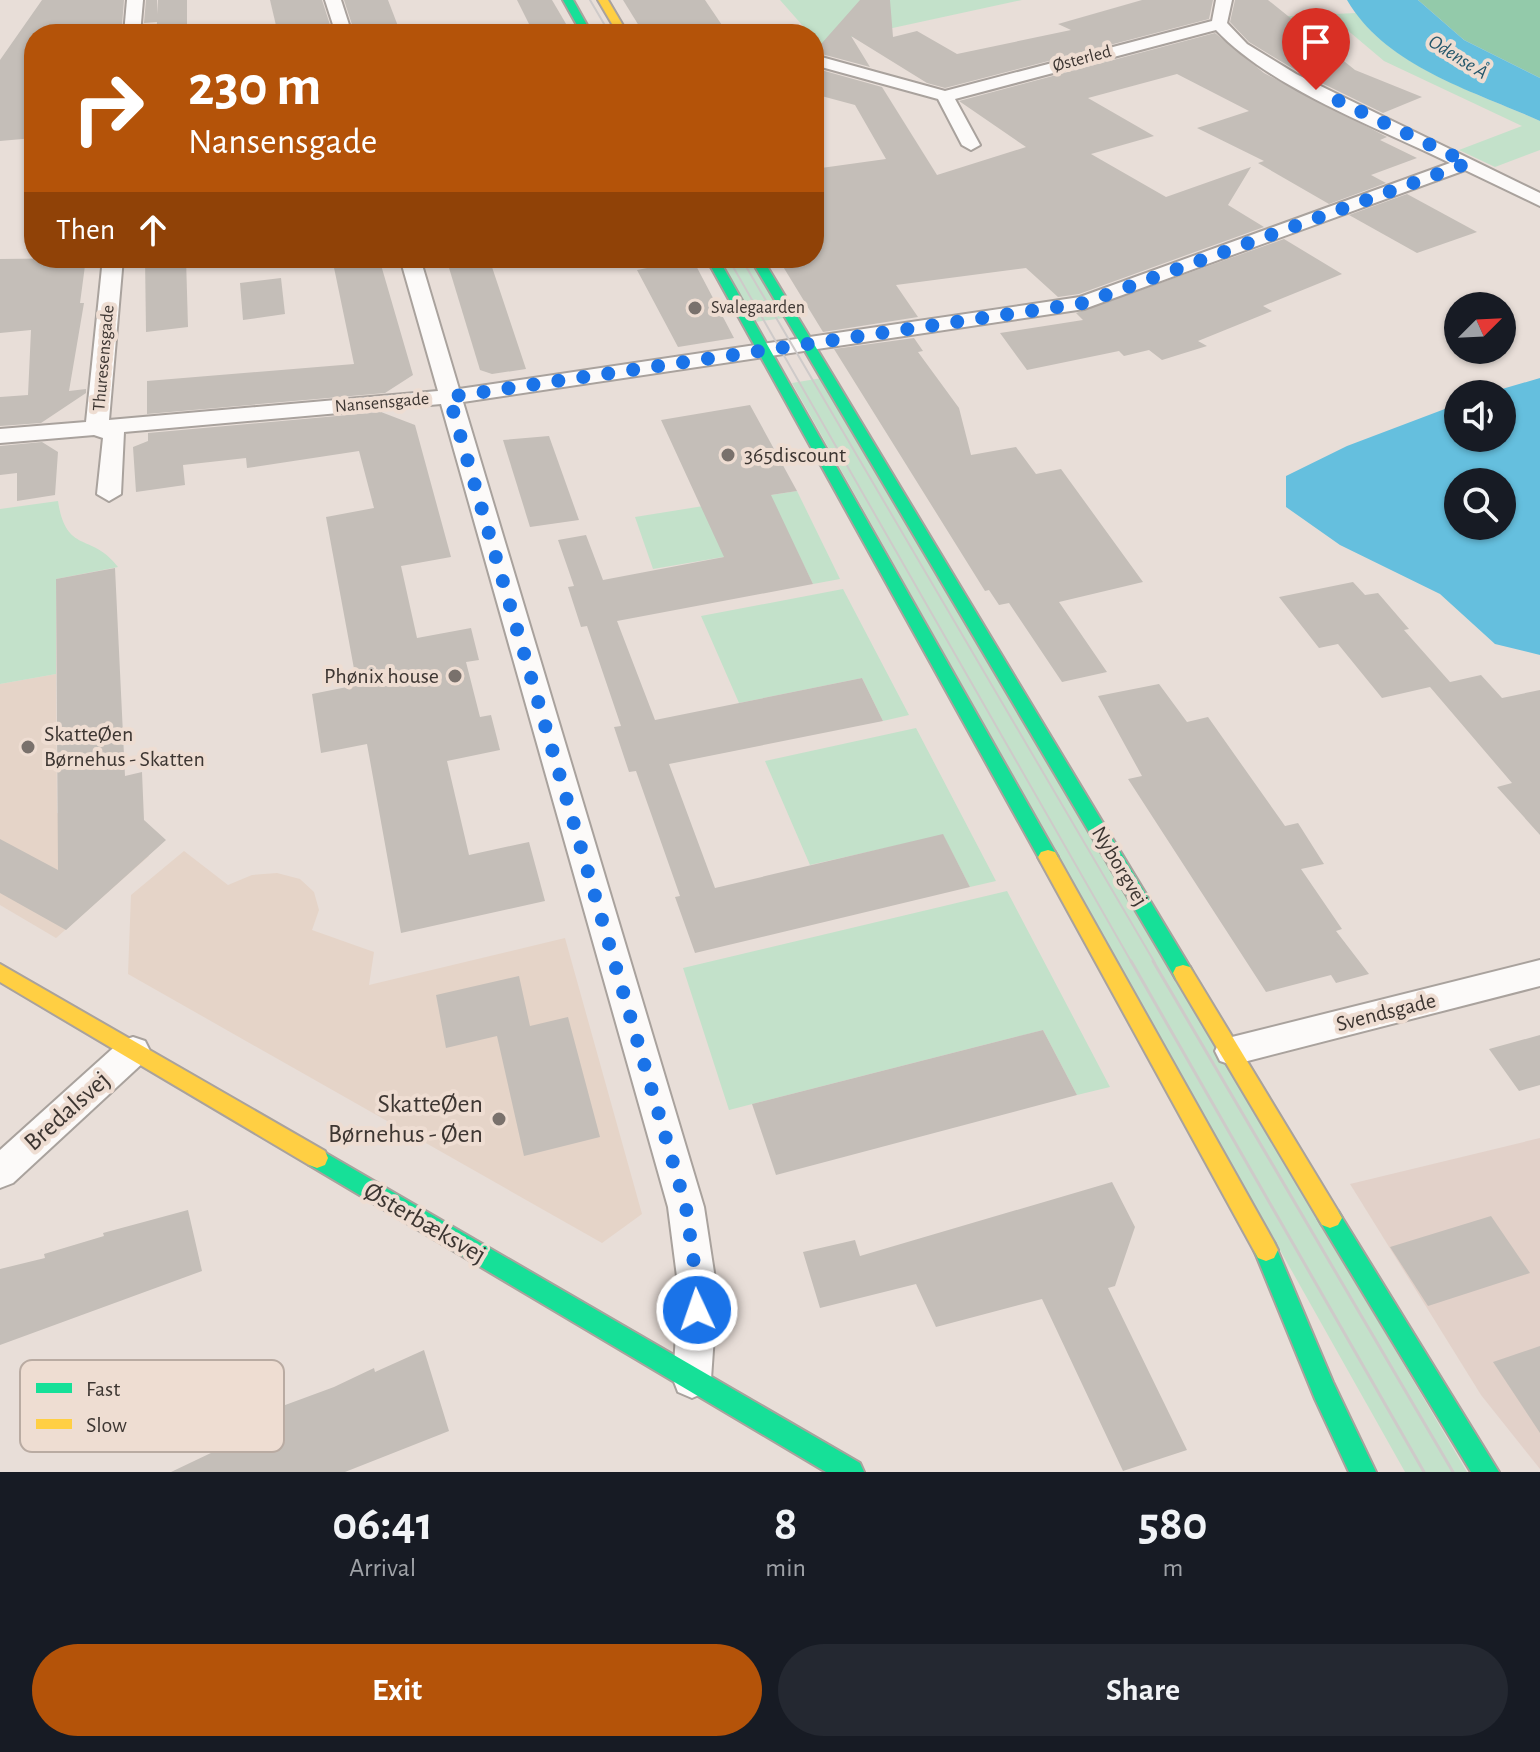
<!DOCTYPE html>
<meta charset="utf-8">
<style>
:root{--surface:#171b24;--page:#242831;--text:#f1f3f6;--muted:#9ea1a6;--accent:#b45309}
body{margin:0;font-family:"Alegreya Sans",sans-serif;background:var(--page);color:var(--text);height:100vh;display:flex;flex-direction:column;font-size:30px;white-space:nowrap}
*{box-sizing:border-box;margin:0}
p{font-size:26px;color:var(--muted)}
.icon{flex:none;width:44px;height:44px;fill:none;stroke:currentColor;stroke-width:2;stroke-linecap:round;stroke-linejoin:round}
.map{position:relative;height:1472px;overflow:hidden}
.details{display:flex;flex-direction:column;background:var(--surface);flex:1}
.details>*{flex:none}
.hud{position:absolute;left:24px;top:24px;width:800px;height:244px;border-radius:32px;box-shadow:0 2px 6px #0004;background:#b45309;color:#fff;overflow:hidden}
.needle{width:52px;rotate:66deg}
.fabs{position:absolute;left:1444px;top:292px;display:grid;gap:16px}
.fabs a{display:grid;place-items:center;width:72px;height:72px;border-radius:50%;background:var(--surface);box-shadow:0 2px 6px #0004;font-size:40px}
.pin{position:absolute;display:grid;place-items:center;width:68px;height:68px;color:#fff;margin:-82px -34px;border-radius:50% 50% 50% 0;rotate:-45deg;box-shadow:0 0 8px #0007}
.pin .icon{rotate:45deg}
.me{position:absolute;width:88px;margin:-44px;rotate:357deg;stroke-linejoin:round;filter:drop-shadow(0 0 6px #0008)}
.turn{display:flex;align-items:center;gap:28px;height:168px;padding:0 32px;font-size:36px}
.turn .icon{width:104px;height:104px;stroke-width:2.5}
.turn b{display:block;font-size:56px;line-height:68px}
.then{display:flex;align-items:center;height:76px;padding:0 32px;background:#0003;gap:16px;font-size:30px}
.eta{display:flex;justify-content:space-evenly;align-items:center;height:136px;text-align:center}
.eta b{font-size:48px;font-weight:600;line-height:56px}
.action{display:flex;gap:16px;margin-top:auto;padding:16px 32px}
.action a{flex:1;height:92px;border-radius:48px;background:var(--accent);color:#fff;font-size:32px;font-weight:600;line-height:92px;text-align:center}
.action a+a{background:var(--page);color:var(--text)}
.map>svg:first-child{display:block}
.industrial{fill:#e2d1c9}
.built{fill:#e5d4c8}
.green{fill:#c3e1ca}
.forest{fill:#93caaa}
.water{fill:#65bfde;fill-rule:evenodd}
.building{fill:#c4beb8}
.lines{fill:none;stroke-linecap:round;stroke-linejoin:round}
.street-casing{stroke:#a9a29d;stroke-width:4}
.fast-casing{stroke:#a9a29d;stroke-width:4}
.slow-casing{stroke:#a9a29d;stroke-width:4}
.street{fill:#fcfaf9;fill-rule:evenodd}
.fast{fill:#16e098;fill-rule:evenodd}
.slow{fill:#ffcf43;fill-rule:evenodd}
.tram-far1{stroke:#cecac9;stroke-width:2}
.tram{stroke:#cecac9;stroke-width:3}
.route{stroke:#1a73e8;stroke-width:14;stroke-dasharray:0 25.2}
.poi-dot{fill:#79716c;stroke:#eeddd2;stroke-width:3}
.labels{text-anchor:middle;dominant-baseline:central;stroke-width:8;stroke-linejoin:round;paint-order:stroke}
.far-street-label{font-size:18px;fill:#3d3632;stroke:#eeddd2}
.far-poi-label{font-size:18px;fill:#3d3632;stroke:#eeddd2;text-anchor:start}
.far-water-label{font-size:20px;font-style:italic;fill:#25586c;stroke:#eeddd2}
.poi-label{font-size:22px;fill:#3d3632;stroke:#eeddd2;text-anchor:start}
.street-label{font-size:22px;fill:#3d3632;stroke:#eeddd2}
.near-poi-label{font-size:26px;fill:#3d3632;stroke:#eeddd2;text-anchor:end}
.near-street-label{font-size:26px;fill:#3d3632;stroke:#eeddd2}
.key{fill:#eeddd2;stroke:#b9aba2;stroke-width:2}
.key-label{font-size:22px;fill:#3d3632}
</style>
<div class="map">
<svg width="1540" height="1472" viewBox="0 0 1540 1472">
<rect width="100%" height="100%" fill="#e8ded8"/>
<polygon class="industrial" points="1540,1138 1540,1469 1481,1395 1350,1184"/>
<g class="built">
<polygon points="56,674 57,813 109,832 149,856 56,938 0,905 0,684"/>
<polygon points="184,851 228,885 252,875 277,873 300,879 314,892 319,910 312,930 374,952 369,985 565,938 642,1214 602,1243 128,974 131,895"/>
</g>
<g class="green">
<polygon points="780,0 1022,0 819,44 814,34 810,34"/>
<path d="M1356,13c37,54 126,82 184,108v29l-45,17 -36,-17 63,-24 -138,-65 -45,-38 -12,-5 -75,3 -5,-3z"/>
<polygon points="719,258 749,258 784,318 755,322"/>
<polygon points="822,378 1467,1472 1405,1472 792,383"/>
<polygon points="797,491 840,579 813,584 794,545 653,569 635,517"/>
<path d="M58,501c8,54 34,31 60,66l-62,12v95l-56,10v-175z"/>
<polygon points="843,589 909,715 883,721 862,678 739,703 701,616"/>
<polygon points="916,728 996,881 970,887 943,835 810,865 765,761"/>
<polygon points="1007,891 1110,1087 1077,1095 1043,1030 729,1110 683,968"/>
</g>
<polygon class="forest" points="1418,0 1540,0 1540,78 1464,40"/>
<g class="water">
<path d="M1347,0h71l46,40 76,38v43c-66,-30 -154,-54 -193,-121z"/>
<path d="M1540,378v277l-45,-11 -55,-50 -100,-49 -54,-38v-31l61,-30 111,-42v34h44v-44h-17zM1458,482h44v44h-44z"/>
</g>
<g class="building">
<polygon points="42,0 124,0 122,25 34,33 34,138 0,141 0,60"/>
<polygon points="146,0 157,0 157,14 158,0 187,0 187,34 156,34 157,22 144,23"/>
<polygon points="270,0 322,0 333,34 278,34"/>
<polygon points="344,0 388,0 401,34 355,34"/>
<polygon points="517,0 552,0 572,34 534,34"/>
<polygon points="623,0 705,0 728,34 644,34"/>
<polygon points="860,0 890,0 893,37 917,31 957,54 1071,30 1058,24 1142,0 1213,0 1209,19 945,88 927,83 851,36 870,67 814,52"/>
<polygon points="1235,0 1268,0 1355,70 1422,97 1383,113 1297,71 1249,42 1230,22"/>
<polygon points="1215,33 1264,73 1387,137 1380,140 1417,158 1371,175 1386,183 1329,204 1258,163 1264,161 1197,128 1249,111 1177,74 1088,98 1154,136 1091,154 1166,197 1251,167 1228,205 1264,227 1079,294 1058,297 1026,268 896,285 918,317 823,332 779,260 814,258 814,169 886,159 855,105 814,94 814,68 882,87 937,175 1026,147 959,101"/>
<polygon points="1407,194 1477,232 1417,253 1349,215"/>
<polygon points="1284,239 1342,274 1263,306 1272,311 1198,341 1207,346 1162,360 1149,350 1124,356 1119,351 1027,370 1000,333 1083,320 1076,313"/>
<polygon points="86,258 80,303 84,303 69,391 86,389 86,393 41,423 0,426 0,397 28,395 31,330 0,333 0,259"/>
<polygon points="145,258 186,258 188,327 146,332"/>
<polygon points="332,258 379,258 413,375 385,393 147,414 147,381 354,364"/>
<polygon points="446,258 489,258 526,369 492,374 480,370"/>
<polygon points="648,258 692,258 734,338 678,347 637,270 652,267"/>
<polygon points="281,278 285,314 243,320 240,283"/>
<polygon points="914,338 923,351 918,352 959,408 971,455 1016,447 1036,474 1061,469 1143,582 1059,602 1107,672 1062,682 1009,603 999,605 989,590 985,591 834,349"/>
<polygon points="750,405 797,491 771,495 813,584 617,621 655,720 862,678 883,721 669,764 715,888 943,834 970,887 695,953 675,897 680,896 636,771 629,772 614,727 621,726 587,626 581,627 568,587 574,586 558,540 586,535 603,580 724,557 661,420"/>
<polygon points="381,412 415,425 451,557 401,566 417,638 471,628 479,660 466,662 480,717 491,715 500,750 447,761 469,855 529,842 545,901 401,933 367,744 321,753 312,694 357,685 326,517 374,508 359,451 247,468 246,458 183,465 185,485 136,492 133,447 148,441 148,433"/>
<polygon points="549,436 579,520 530,527 503,440"/>
<polygon points="42,442 58,452 55,495 17,501 17,473 0,475 0,446"/>
<polygon points="115,568 125,776 142,772 144,820 166,840 66,930 0,893 0,839 58,870 56,579"/>
<polygon points="1353,582 1365,595 1378,593 1409,629 1404,630 1450,682 1481,675 1502,698 1540,690 1540,835 1497,787 1512,783 1430,687 1382,698 1338,644 1319,648 1279,597"/>
<polygon points="1159,684 1187,722 1208,717 1285,826 1298,823 1324,864 1301,869 1342,929 1336,931 1369,974 1336,983 1331,975 1266,992 1128,779 1142,776 1098,696"/>
<polygon points="519,976 530,1026 568,1017 600,1137 524,1156 497,1036 446,1048 436,995"/>
<polygon points="1043,1030 1077,1095 776,1175 752,1104"/>
<polygon points="1540,1035 1540,1085 1519,1091 1489,1049"/>
<polygon points="1112,1182 1135,1227 1115,1286 1108,1288 1187,1450 1123,1471 1042,1299 936,1327 916,1284 820,1308 803,1252 855,1240 860,1256"/>
<polygon points="188,1210 202,1271 0,1345 0,1269 45,1258 44,1254 104,1236 103,1233"/>
<polygon points="1491,1216 1530,1273 1428,1306 1390,1247"/>
<polygon points="1540,1346 1540,1433 1493,1362"/>
<polygon points="424,1350 449,1431 345,1472 171,1472 234,1442 231,1425 334,1387 374,1368 375,1372"/>
</g>
<g class="lines">
<defs>
<g id="street">
<polygon points="127,0 143,0 140,34 124,34"/>
<polygon points="325,0 341,0 352,34 336,34"/>
<path d="M1216,0h16l-5,23 20,21 49,30 244,119v13l-75,-36 -381,139 -621,93 241,805 13,85 -6,87 -5,13 -14,6 -14,-6 -5,-13 6,-87 -11,-85 -227,-803 -317,28 -3,62 -12,7 -12,-7 6,-56 -9,-3 -94,8v-14l86,-7 17,-164h20l-14,162 329,-29 -38,-133h20l39,131 621,-92 370,-134c-73,-36 -178,-74 -234,-133l-261,69 25,46 -9,5 -9,-5 -24,-46 -124,-34v-10l131,36 267,-70z"/>
<polygon points="1540,960 1540,986 1232,1065 1220,1061 1215,1051 1220,1041 1232,1037"/>
<polygon points="133,1037 145,1041 150,1051 145,1061 13,1183 0,1188 0,1150 121,1041"/>
</g>
<g id="fast">
<polygon points="563,0 573,0 592,34 582,34"/>
<polygon points="706,258 718,258 1055,852 1058,857 1055,862 1041,862"/>
<polygon points="750,258 762,258 1190,967 1193,973 1190,979 1183,981 1176,979"/>
<polygon points="317,1148 860,1463 864,1472 826,1472 309,1165 306,1158 309,1151"/>
<polygon points="1330,1208 1338,1211 1499,1472 1471,1472 1322,1225 1318,1218 1322,1211"/>
<polygon points="1266,1239 1274,1242 1333,1382 1376,1472 1349,1472 1315,1399 1254,1250 1258,1242"/>
</g>
<g id="slow">
<polygon points="598,0 608,0 628,34 618,34"/>
<polygon points="1048,850 1055,852 1274,1242 1278,1250 1274,1258 1266,1261 1258,1258 1038,857 1041,852"/>
<polygon points="0,964 325,1151 328,1158 325,1165 317,1168 309,1165 0,982"/>
<polygon points="1183,965 1190,967 1338,1211 1342,1218 1338,1225 1330,1228 1322,1225 1176,979 1173,973 1176,967"/>
</g>
</defs>
<use href="#street" class="street-casing"/>
<use href="#fast" class="fast-casing"/>
<use href="#slow" class="slow-casing"/>
<use href="#street" class="street"/>
<use href="#fast" class="fast"/>
<use href="#slow" class="slow"/>
<g class="tram-far1">
<polyline points="590,0 610,34"/>
<polyline points="728,258 1132,963"/>
<polyline points="741,258 1155,963"/>
</g>
<g class="tram">
<polyline points="1131,961 1424,1472"/>
<polyline points="1153,961 1453,1472"/>
</g>
</g>
<g class="lines">
<polyline class="route" points="697,1310 698,1292 686,1207 449,397 1084,303 1468,163 1316,90"/>
</g>
<g class="poi-dot">
<circle cx="695" cy="308" r="8"/>
<circle cx="728" cy="455" r="8"/>
<circle cx="455" cy="676" r="8"/>
<circle cx="28" cy="747" r="8"/>
<circle cx="499" cy="1119" r="8"/>
</g>
<g class="labels">
<g class="far-street-label">
<text transform="translate(1082 59) rotate(-15)">Østerled</text>
<text transform="translate(104 358) rotate(-85)">Thuresensgade</text>
<text transform="translate(382 403) rotate(-5)">Nansensgade</text>
</g>
<g class="far-poi-label">
<text x="711" y="308">Svalegaarden</text>
</g>
<g class="far-water-label">
<text transform="translate(1458 57) rotate(32)">Odense Å</text>
</g>
<g class="poi-label">
<text x="744" y="455">365discount</text>
<text x="439" y="676" text-anchor="end">Phønix house</text>
<text x="44" y="734">SkatteØen<tspan x="44" dy="25">Børnehus - Skatten</tspan></text>
</g>
<g class="street-label">
<text transform="translate(1120 866) rotate(59)">Nyborgvej</text>
<text transform="translate(1386 1012) rotate(-14)">Svendsgade</text>
</g>
<g class="near-poi-label">
<text x="483" y="1104">SkatteØen<tspan x="483" dy="30">Børnehus - Øen</tspan></text>
</g>
<g class="near-street-label">
<text transform="translate(67 1111) rotate(-42)">Bredalsvej</text>
<text transform="translate(425 1223) rotate(30)">Østerbæksvej</text>
</g>
</g>
<rect x="20" y="1360" width="264" height="92" rx="12" class="key"/>
<rect x="36" y="1383" width="36" height="10" fill="#16e098"/>
<rect x="36" y="1419" width="36" height="10" fill="#ffcf43"/>
<g class="key-label">
<text x="86" y="1396">Fast</text>
<text x="86" y="1432">Slow</text>
</g>
</svg>
<div class="fabs">
<a><svg class="needle" viewBox="-14 -14 28 28"><path d="M0-13l5 13h-10z" fill="#e53935"/><path d="M0 13l5-13h-10z" fill="#9ea1a6"/></svg></a>
<a><svg class="icon" aria-label="sound" viewBox="0 0 24 24"><path d="M4 9h4l5-4v14l-5-4H4zM17 9q2 3 0 6"/></svg></a>
<a><svg class="icon" aria-label="search" viewBox="0 0 24 24"><circle cx="10" cy="10" r="6"/><path d="M15 15l6 6"/></svg></a>
</div>
<div class="pin" style="left:1316px;top:90px;background:#d93025"><svg class="icon" aria-label="arrive" viewBox="0 0 24 24"><path d="M6 21V4h12l-3 4 3 4H6"/></svg></div>
<svg class="me" style="left:697px;top:1310px" viewBox="-20 -20 40 40"><circle r="17" fill="#1a73e8" stroke="#fff" stroke-width="3"/><path d="M0-11L8 9 0 5-8 9z" fill="#fff"/></svg>
<div class="hud">
<div class="turn"><svg class="icon" aria-label="right" viewBox="0 0 24 24"><path d="M7 20v-9h11M14 6l5 5-5 5"/></svg><div><b>230 m</b>Nansensgade</div></div>
<div class="then">Then<svg class="icon" aria-label="ahead" viewBox="0 0 24 24"><path d="M12 20V5M6 11l6-6 6 6"/></svg></div>
</div>
</div>
<section class="details">
<div class="eta">
<div><b>06:41</b><p>Arrival</p></div>
<div><b>8</b><p>min</p></div>
<div><b>580</b><p>m</p></div>
</div>
<div class="action"><a>Exit</a><a>Share</a></div>
</section>
